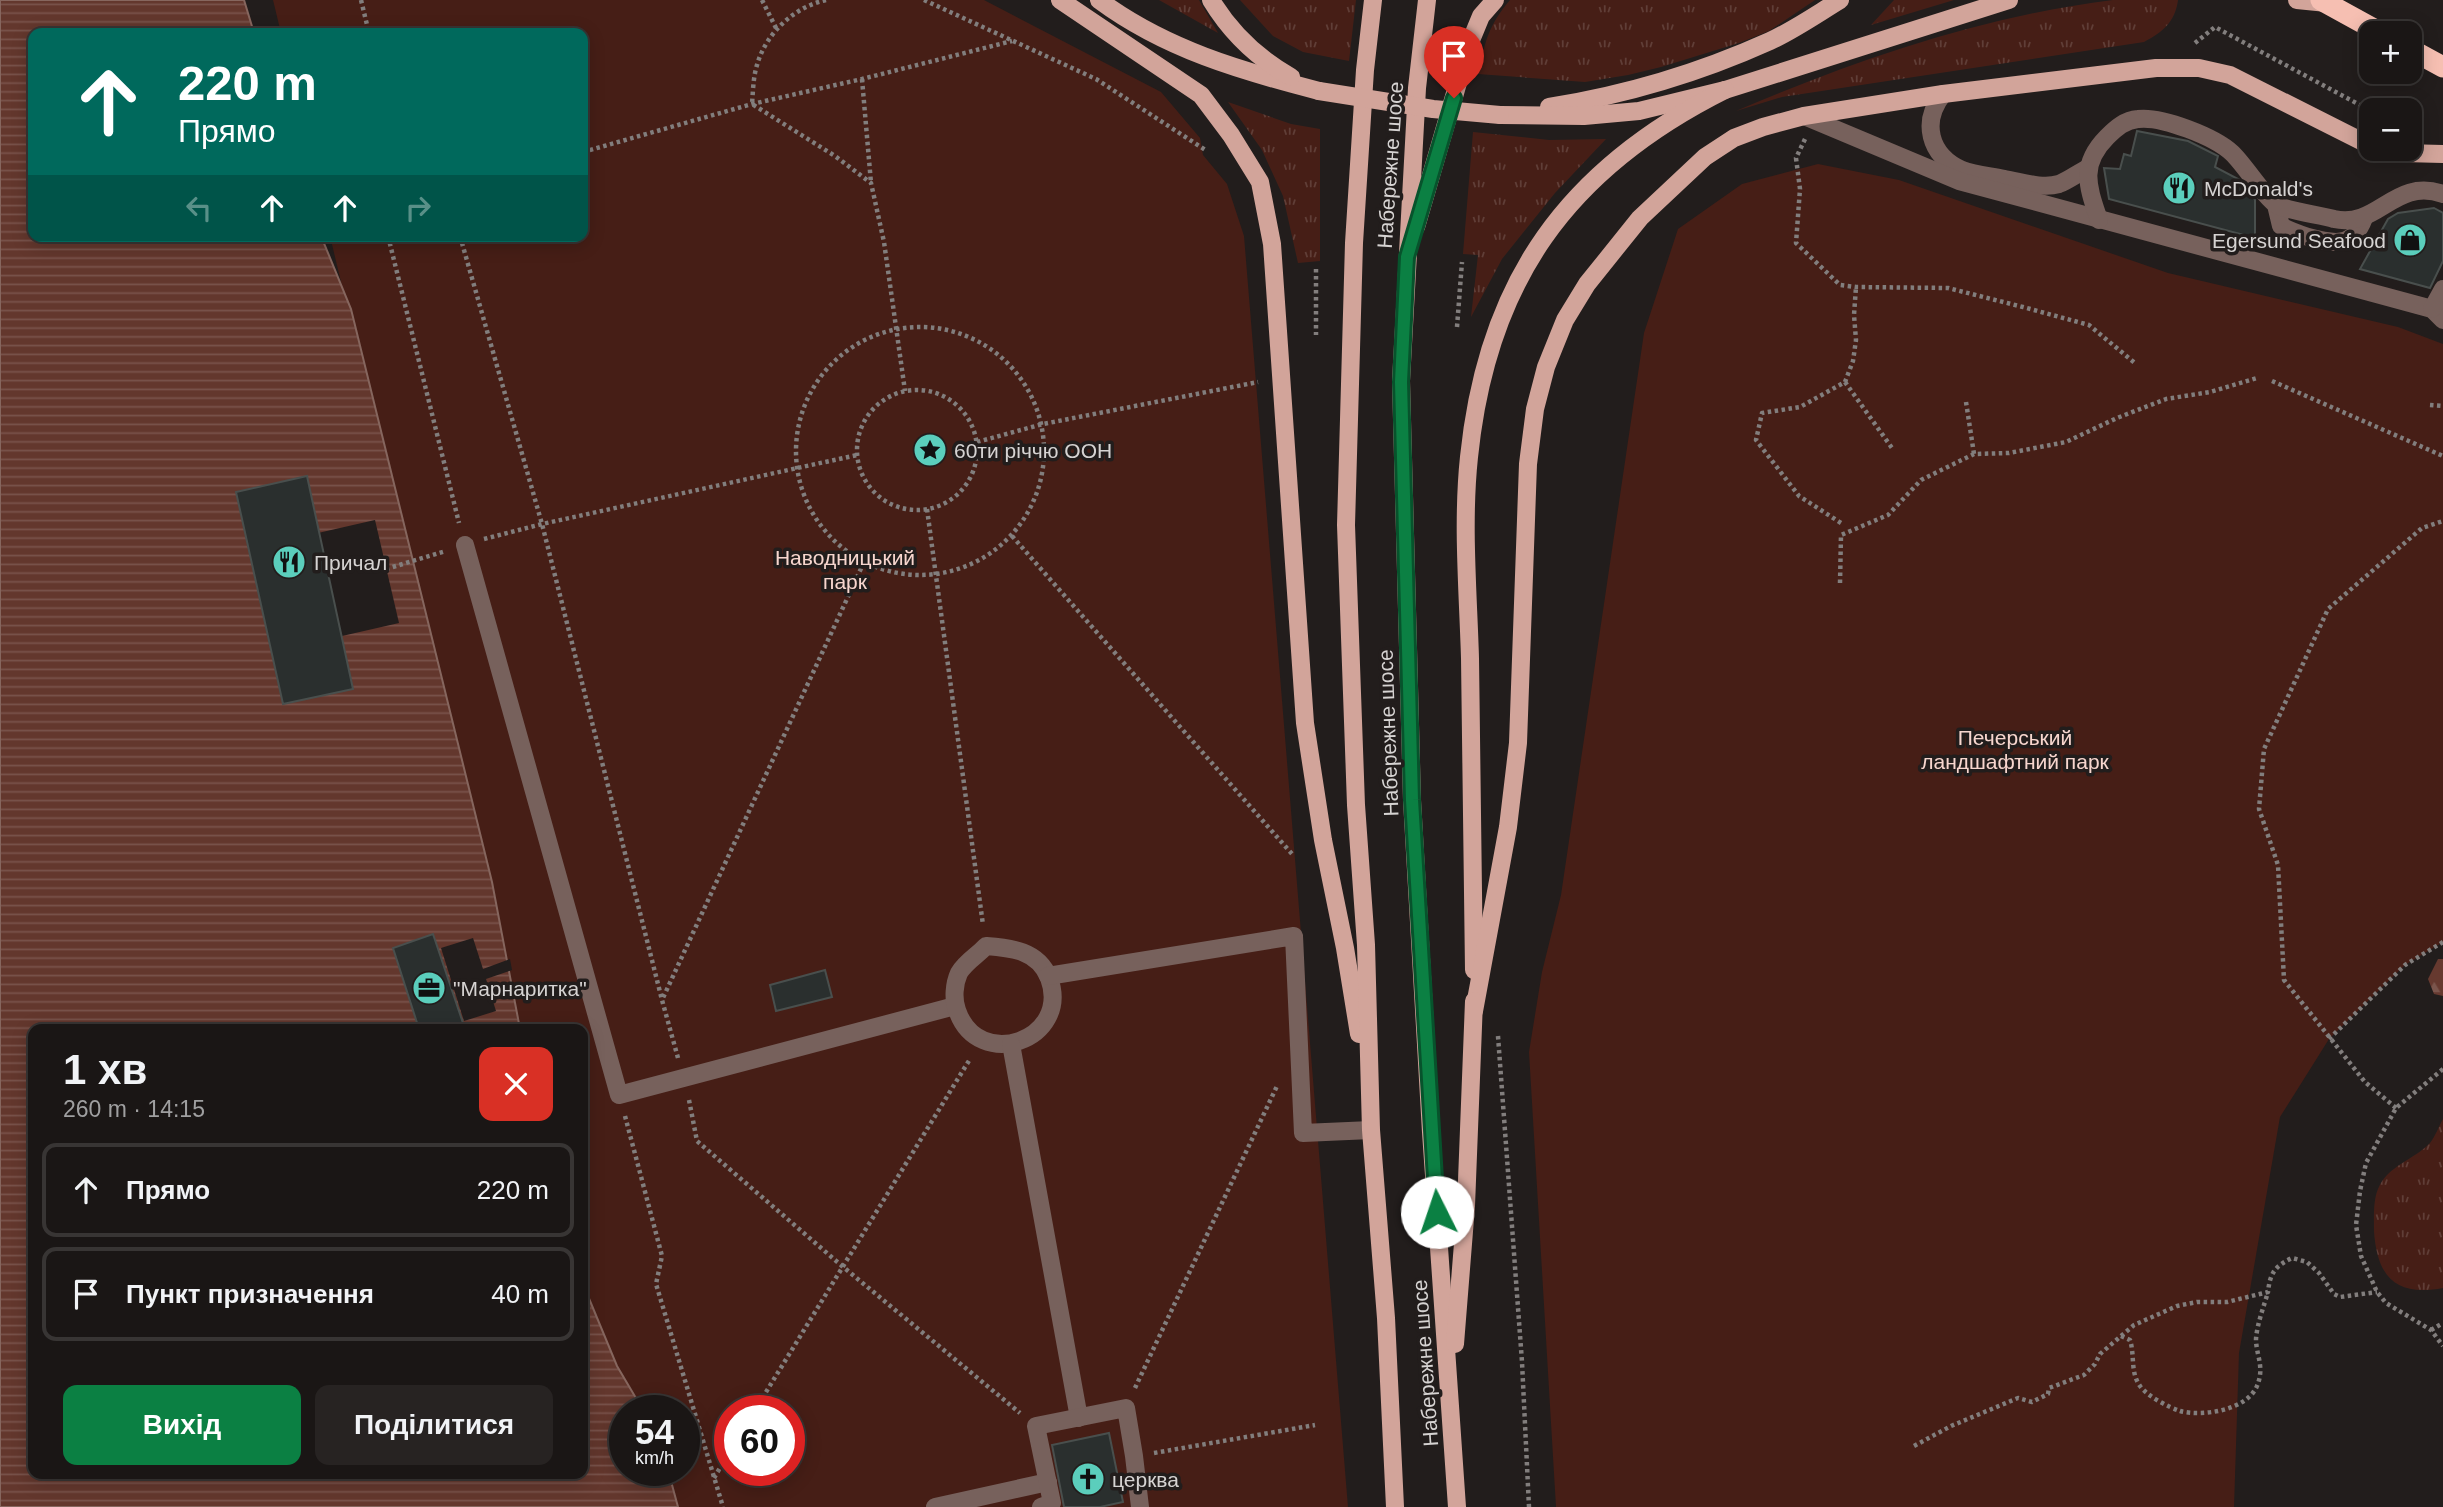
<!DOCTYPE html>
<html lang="uk">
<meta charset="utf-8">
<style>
:root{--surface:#1a1615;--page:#272322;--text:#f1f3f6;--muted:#9f9fa0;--line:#383534;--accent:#0b8043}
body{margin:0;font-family:Helvetica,sans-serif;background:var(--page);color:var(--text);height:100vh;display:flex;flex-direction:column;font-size:26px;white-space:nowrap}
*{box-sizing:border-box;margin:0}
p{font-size:23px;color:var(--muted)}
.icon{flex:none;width:38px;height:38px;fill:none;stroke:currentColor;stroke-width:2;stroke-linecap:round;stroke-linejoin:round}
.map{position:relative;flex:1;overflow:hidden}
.drawer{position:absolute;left:28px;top:1024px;width:560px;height:455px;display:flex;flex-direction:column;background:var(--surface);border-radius:14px;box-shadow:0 4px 18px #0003,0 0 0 2px var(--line)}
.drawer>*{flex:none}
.banner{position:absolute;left:28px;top:28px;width:560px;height:214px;border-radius:14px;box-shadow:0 4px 18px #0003,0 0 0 2px var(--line);background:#00695c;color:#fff;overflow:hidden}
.fabs{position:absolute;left:2359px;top:21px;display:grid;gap:14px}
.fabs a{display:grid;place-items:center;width:63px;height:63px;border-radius:14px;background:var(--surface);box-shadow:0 4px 18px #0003,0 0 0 2px var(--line);font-size:35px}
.speed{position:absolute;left:609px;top:1395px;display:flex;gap:14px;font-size:35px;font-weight:700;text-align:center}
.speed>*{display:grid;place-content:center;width:91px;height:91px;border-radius:50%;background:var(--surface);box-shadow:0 4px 18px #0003,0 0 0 2px var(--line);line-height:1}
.speed small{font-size:18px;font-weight:400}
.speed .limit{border:10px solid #d22;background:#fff;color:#111}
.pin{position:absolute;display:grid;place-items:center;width:60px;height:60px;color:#fff;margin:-72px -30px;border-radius:50% 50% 50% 0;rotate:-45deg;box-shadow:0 0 7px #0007}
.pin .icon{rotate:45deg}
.me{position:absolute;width:77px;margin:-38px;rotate:356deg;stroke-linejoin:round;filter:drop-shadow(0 0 5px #0008)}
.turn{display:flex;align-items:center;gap:24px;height:147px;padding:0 35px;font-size:32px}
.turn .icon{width:91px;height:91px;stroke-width:2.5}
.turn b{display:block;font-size:49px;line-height:60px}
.lanes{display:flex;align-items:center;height:66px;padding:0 35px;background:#0003;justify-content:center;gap:35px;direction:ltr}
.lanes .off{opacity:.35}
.round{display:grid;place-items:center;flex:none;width:74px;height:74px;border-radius:14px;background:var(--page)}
.head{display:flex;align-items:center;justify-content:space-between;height:119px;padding:0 35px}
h1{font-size:42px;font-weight:700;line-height:52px}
.action{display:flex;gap:14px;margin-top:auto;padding:14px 35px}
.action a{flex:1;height:80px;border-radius:14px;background:var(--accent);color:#fff;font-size:28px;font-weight:700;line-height:80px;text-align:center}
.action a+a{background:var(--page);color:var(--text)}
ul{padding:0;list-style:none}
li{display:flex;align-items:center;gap:21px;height:94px;margin:0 14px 10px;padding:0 21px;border:4px solid var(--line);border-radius:14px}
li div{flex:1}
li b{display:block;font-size:26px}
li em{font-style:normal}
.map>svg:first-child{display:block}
.grass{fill:url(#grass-tufts)}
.forest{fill:url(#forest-firs)}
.green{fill:#461e16;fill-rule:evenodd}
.water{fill:url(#water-rules);stroke:#86665e;stroke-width:2}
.pier{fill:#221d1c}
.building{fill:#2a2f2e;stroke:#494f4d;stroke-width:2}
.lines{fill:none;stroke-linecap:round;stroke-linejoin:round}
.path{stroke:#827e7d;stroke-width:4.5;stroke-dasharray:3.5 3.5;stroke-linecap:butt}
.minor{stroke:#77615c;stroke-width:18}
.major{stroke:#d2a49a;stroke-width:18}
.highway{stroke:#f6bfb2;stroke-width:21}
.major-bridge{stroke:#d2a49a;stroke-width:18}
.route-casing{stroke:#07532c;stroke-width:18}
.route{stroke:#0b8043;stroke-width:12}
.labels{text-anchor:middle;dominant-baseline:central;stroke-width:7;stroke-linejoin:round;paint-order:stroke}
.street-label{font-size:21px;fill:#d6d3d2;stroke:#221d1c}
.poi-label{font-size:21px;fill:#d6d3d2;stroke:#221d1c;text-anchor:start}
.park-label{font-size:21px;fill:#f7d6ce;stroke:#221d1c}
</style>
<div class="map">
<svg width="2443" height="1507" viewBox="0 0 2443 1507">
<defs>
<pattern id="grass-tufts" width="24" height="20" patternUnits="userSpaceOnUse" patternTransform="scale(1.75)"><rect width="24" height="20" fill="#461e16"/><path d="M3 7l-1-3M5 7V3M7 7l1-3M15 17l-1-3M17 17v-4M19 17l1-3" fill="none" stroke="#603e37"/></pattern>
<pattern id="forest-firs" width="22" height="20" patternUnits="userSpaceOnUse" patternTransform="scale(1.75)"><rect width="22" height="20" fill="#66392f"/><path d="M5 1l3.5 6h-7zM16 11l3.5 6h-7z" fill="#7b554c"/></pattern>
<pattern id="water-rules" width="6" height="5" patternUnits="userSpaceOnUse" patternTransform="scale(1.75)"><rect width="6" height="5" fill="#63372d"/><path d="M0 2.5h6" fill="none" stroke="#79534b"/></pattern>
</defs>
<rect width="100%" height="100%" fill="#221d1c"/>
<g class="grass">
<polygon points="1159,0 1199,0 1218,33"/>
<polygon points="1240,0 1356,0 1349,61 1303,52 1273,36"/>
<path d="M1510,0h305l-46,31 -30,12 -78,24 -33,8 -43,7 -107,-8c7,-32 10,-48 32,-74z"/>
<polygon points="1894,0 1954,0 1871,25"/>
<path d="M2113,0h65c-3,22 -15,32 -34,42l-362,55 -46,14c120,-51 247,-95 377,-111z"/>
<polygon points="1228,102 1291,124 1320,129 1320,261 1298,263 1283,196 1262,150"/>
<polygon points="1473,132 1549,140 1606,139 1555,193 1502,259 1471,317 1478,255 1463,254"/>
<path d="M2443,1119v169c-47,9 -66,-11 -69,-57 0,-13 -1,-30 4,-42 10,-24 36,-29 52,-46 5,-6 9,-17 13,-24z"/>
</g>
<polygon class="forest" points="2438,959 2443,959 2443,996 2434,994 2428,979"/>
<g class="green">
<path d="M273,0h711l177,92 39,46 3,17 24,29 17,52 104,1271h-670l-10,-37h16v-60h-41l-26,-44 -34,-82v-255h-63l-190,-793h253v-203h-302zM730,1410h59v60h-59z"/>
<polygon points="1818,164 1899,180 2168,273 2398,327 2443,344 2443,942 2405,965 2329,1039 2280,1117 2239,1353 2234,1507 1556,1507 1529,1052 1542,972 1561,895 1644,333 1678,229 1742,184"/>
</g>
<polygon class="water" points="0,0 244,0 254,33 33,33 33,236 321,236 351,309 492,882 520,1029 33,1029 33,1474 583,1474 583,1284 617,1366 643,1410 625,1410 625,1470 668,1470 678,1507 0,1507"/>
<g class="pier">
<polygon points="375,520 399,623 342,636 318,533"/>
<polygon points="473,938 483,969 510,959 512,970 486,979 496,1011 464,1021 441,948"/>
</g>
<g class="building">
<polygon points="2137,131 2188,141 2218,156 2215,167 2240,180 2255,200 2255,238 2109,199 2104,168 2120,169 2124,154 2131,156"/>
<polygon points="2434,208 2443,213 2443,261 2430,288 2360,269 2388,219 2398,213"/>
<polygon points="307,476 353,689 283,704 236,492"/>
<polygon points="433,934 465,1029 419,1029 393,948"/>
<polygon points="825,970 832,997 776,1011 770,985"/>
<polygon points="1109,1433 1123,1502 1100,1507 1064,1507 1052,1445"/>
</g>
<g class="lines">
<g class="path">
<polyline points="361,0 369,33"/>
<polyline points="762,0 776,28"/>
<path d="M826,0c-32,7 -60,33 -69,65 -4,13 -4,27 -5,39l83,52 36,27 13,59 21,149"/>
<polyline points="924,0 1096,79 1207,151"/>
<polyline points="2195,43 2215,27 2371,111"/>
<polyline points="862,79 871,183"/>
<polyline points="1805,139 1796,158 1800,189 1796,243 1840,285 1856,287 1948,288 2023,307 2089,325 2136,364"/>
<polyline points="583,152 752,104 862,79 1012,41"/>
<polyline points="388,236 459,523"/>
<polyline points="460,236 542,524 662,1000"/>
<polyline points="1316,269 1316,335"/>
<circle cx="920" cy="451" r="124"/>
<polyline points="1457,327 1462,262"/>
<polyline points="2272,381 2443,456"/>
<polyline points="1845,382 1892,448"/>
<circle cx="917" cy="450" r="60"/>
<polyline points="1966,402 1974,454"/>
<polyline points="2430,405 2443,406"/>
<polyline points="977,442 1043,424 1258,382"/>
<polyline points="927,509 983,925"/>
<polyline points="1841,523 1799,496 1756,440 1762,413 1800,407 1845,382 1853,361 1856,340 1854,315 1856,287"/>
<polyline points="1012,536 1292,854"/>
<polyline points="484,539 542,524 857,455"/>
<polyline points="386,569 446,551"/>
<polyline points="1840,583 1841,535 1888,515 1921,480 1974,454 2009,453 2066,442 2117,418 2166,399 2210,392 2257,378"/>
<polyline points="1498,1036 1522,1362 1529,1507"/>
<polyline points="2329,1039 2405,965 2443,942"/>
<polyline points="678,1058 662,1000 864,562"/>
<polyline points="2443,1069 2396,1108 2366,1163 2360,1191 2356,1225 2361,1256 2377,1292 2386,1303 2431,1330 2443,1346"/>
<polyline points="689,1100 697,1141 842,1266 1020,1413"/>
<polyline points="2396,1108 2365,1082 2284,980 2278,865 2259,809 2264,749 2328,609 2422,528 2443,521"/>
<polyline points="625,1116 662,1256 656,1284 723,1507"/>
<polyline points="2431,1330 2443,1323"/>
<path d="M2121,1336l9,4c5,16 0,32 10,46 7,10 28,21 40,25 23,6 67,-1 77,-25 8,-19 -1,-31 -1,-47 1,-15 8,-33 12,-47"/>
<polyline points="1135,1388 1277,1086"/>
<polyline points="755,1410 970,1059"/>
<path d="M1914,1446l37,-20 67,-28 14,4 16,-8 1,-6 35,-13 11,-11 5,-10 34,-29 43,-19 20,-4h30l41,-10c2,-19 7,-26 24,-34l15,4 12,11 15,21 6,3 37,-5"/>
<polyline points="1154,1453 1315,1425"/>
<polyline points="714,1478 730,1451"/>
</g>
<g class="minor">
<path d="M1943,94c-22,28 -14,61 19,76 13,5 29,6 43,9 17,3 37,10 54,5 10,-4 19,-11 29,-16"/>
<polyline points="1804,116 1959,181 2432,309 2443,320"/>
<path d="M2276,205l5,21c9,5 18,8 27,11 26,7 45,11 56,-19"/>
<path d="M2099,220c-11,-33 -20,-55 8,-83 9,-9 18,-17 31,-18 24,-3 77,18 94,34 12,11 34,46 45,52 11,6 43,10 57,14 44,10 60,-42 109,-25"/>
<polyline points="2432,309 2443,289"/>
<polyline points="465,545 619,1095 955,1006"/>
<path d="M986,946c25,2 52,4 63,32 23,62 -71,95 -92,32 -4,-11 -3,-26 2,-37 7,-12 18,-17 27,-27z"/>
<polyline points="1048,976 1294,936 1303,1133 1371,1130"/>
<polyline points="1011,1044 1079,1418"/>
<polyline points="935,1507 1048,1482"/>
<polyline points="1041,1507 1052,1503 1036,1426 1126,1408 1134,1456 1140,1507"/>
</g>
<g class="major">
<polyline points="1060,0 1201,95 1231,135 1260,182 1272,244 1305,723 1323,840 1345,948 1359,1034"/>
<path d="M1099,0c66,49 142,71 220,91"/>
<path d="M1211,0c20,33 46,58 80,77"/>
<polyline points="1373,0 1365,70 1354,243 1346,525 1356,805 1366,945 1371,1130 1386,1318 1395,1507"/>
<polyline points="1427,0 1417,88 1401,381 1412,800 1431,1132 1457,1507"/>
<polyline points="2297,0 2327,3"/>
<path d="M1549,107c76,-12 150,-34 221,-66 24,-11 47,-27 70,-41"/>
<polyline points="1500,115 1584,116 1639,111 1725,90 2009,0"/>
<polyline points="2378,149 2403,153 2443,154"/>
<polyline points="1416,227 1469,45 1481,16 1495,0"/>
<path d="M1474,970c-1,-104 -2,-208 -4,-312 -2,-67 -8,-135 -1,-201 18,-176 98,-288 256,-367"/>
<polyline points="1474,1011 1508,827 1518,743 1528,464 1535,409 1546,367 1565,320 1587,284 1640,218 1705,157 1734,138 1763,127 1804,116 1943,94 2156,68 2199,68 2230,75 2371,146"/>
<polyline points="1455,1344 1466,1206 1474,1001"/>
</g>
<g class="highway">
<polyline points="2321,0 2381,33"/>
<polyline points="2410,49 2443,67"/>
</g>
<polyline class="major-bridge" points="1319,91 1433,109 1500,115"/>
</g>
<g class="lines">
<defs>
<polyline id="route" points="1437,1212 1412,800 1401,382 1407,257 1454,98"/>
</defs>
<use href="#route" class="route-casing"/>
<use href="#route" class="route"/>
</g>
<defs>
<symbol id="restaurant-disc" viewBox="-11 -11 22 22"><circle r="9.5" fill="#5bcebc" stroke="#221d1c"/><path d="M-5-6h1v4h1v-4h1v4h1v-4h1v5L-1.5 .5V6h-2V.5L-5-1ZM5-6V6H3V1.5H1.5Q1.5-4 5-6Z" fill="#111"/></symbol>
<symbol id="shop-disc" viewBox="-11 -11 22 22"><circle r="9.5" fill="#5bcebc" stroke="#221d1c"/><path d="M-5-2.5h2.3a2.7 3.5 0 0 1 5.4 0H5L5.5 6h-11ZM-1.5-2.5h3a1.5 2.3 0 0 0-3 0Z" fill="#111"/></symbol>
<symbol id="sight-disc" viewBox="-11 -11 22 22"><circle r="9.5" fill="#5bcebc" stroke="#221d1c"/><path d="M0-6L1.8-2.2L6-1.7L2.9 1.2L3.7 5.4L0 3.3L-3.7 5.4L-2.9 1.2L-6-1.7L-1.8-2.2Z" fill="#111"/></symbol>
<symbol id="office-disc" viewBox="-11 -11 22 22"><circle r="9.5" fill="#5bcebc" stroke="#221d1c"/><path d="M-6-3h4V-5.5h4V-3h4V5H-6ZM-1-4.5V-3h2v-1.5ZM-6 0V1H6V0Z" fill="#111"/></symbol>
<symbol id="church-disc" viewBox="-11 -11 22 22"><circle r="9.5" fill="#5bcebc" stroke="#221d1c"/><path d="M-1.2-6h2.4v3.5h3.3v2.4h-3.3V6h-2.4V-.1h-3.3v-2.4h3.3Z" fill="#111"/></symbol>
</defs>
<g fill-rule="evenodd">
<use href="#restaurant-disc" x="2160" y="169" width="38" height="38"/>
<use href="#shop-disc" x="2391" y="221" width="38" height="38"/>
<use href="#sight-disc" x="911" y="431" width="38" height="38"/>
<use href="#restaurant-disc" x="270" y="543" width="38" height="38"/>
<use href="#office-disc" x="410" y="969" width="38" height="38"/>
<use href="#church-disc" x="1069" y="1460" width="38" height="38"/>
</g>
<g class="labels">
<g class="street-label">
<text transform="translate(1390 165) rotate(-86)">Набережне шосе</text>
<text transform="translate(1388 733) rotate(-92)">Набережне шосе</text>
<text transform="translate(1425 1363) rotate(-94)">Набережне шосе</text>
</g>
<g class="poi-label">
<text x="2204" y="188">McDonald's</text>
<text x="2386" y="240" text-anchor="end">Egersund Seafood</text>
<text x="954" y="450">60ти річчю ООН</text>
<text x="314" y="562">Причал</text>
<text x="453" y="988">"Марнаритка"</text>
<text x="1112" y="1479">церква</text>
</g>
<g class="park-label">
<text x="845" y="557">Наводницький<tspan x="845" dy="24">парк</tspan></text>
<text x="2015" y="737">Печерський<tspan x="2015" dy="24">ландшафтний парк</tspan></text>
</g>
</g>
</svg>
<div class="fabs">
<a>+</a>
<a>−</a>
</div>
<div class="speed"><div>54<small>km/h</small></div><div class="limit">60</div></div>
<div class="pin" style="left:1454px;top:98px;background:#d93025"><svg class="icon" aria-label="arrive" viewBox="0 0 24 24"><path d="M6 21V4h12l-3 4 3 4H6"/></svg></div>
<svg class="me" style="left:1437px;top:1212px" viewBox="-20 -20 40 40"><circle r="19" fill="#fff"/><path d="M0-13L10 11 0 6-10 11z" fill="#0b8043"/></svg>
<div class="banner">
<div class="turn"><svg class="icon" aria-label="ahead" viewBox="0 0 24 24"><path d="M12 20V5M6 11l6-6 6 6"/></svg><div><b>220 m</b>Прямо</div></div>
<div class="lanes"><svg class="icon off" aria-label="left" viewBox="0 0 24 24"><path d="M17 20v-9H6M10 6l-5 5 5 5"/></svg><svg class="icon" aria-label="ahead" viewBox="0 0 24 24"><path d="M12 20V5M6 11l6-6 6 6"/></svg><svg class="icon" aria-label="ahead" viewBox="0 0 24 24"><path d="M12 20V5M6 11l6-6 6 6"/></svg><svg class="icon off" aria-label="right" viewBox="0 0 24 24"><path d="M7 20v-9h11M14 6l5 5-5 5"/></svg></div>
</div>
<section class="drawer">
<div class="head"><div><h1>1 хв</h1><p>260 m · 14:15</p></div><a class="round" style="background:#d93025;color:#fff"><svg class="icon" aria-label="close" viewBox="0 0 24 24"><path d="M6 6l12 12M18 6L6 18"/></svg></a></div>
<ul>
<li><svg class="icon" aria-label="ahead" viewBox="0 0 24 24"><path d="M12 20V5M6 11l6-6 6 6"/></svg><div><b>Прямо</b></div><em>220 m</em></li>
<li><svg class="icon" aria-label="arrive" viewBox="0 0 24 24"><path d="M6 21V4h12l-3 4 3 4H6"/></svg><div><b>Пункт призначення</b></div><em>40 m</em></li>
</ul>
<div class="action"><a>Вихід</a><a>Поділитися</a></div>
</section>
</div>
